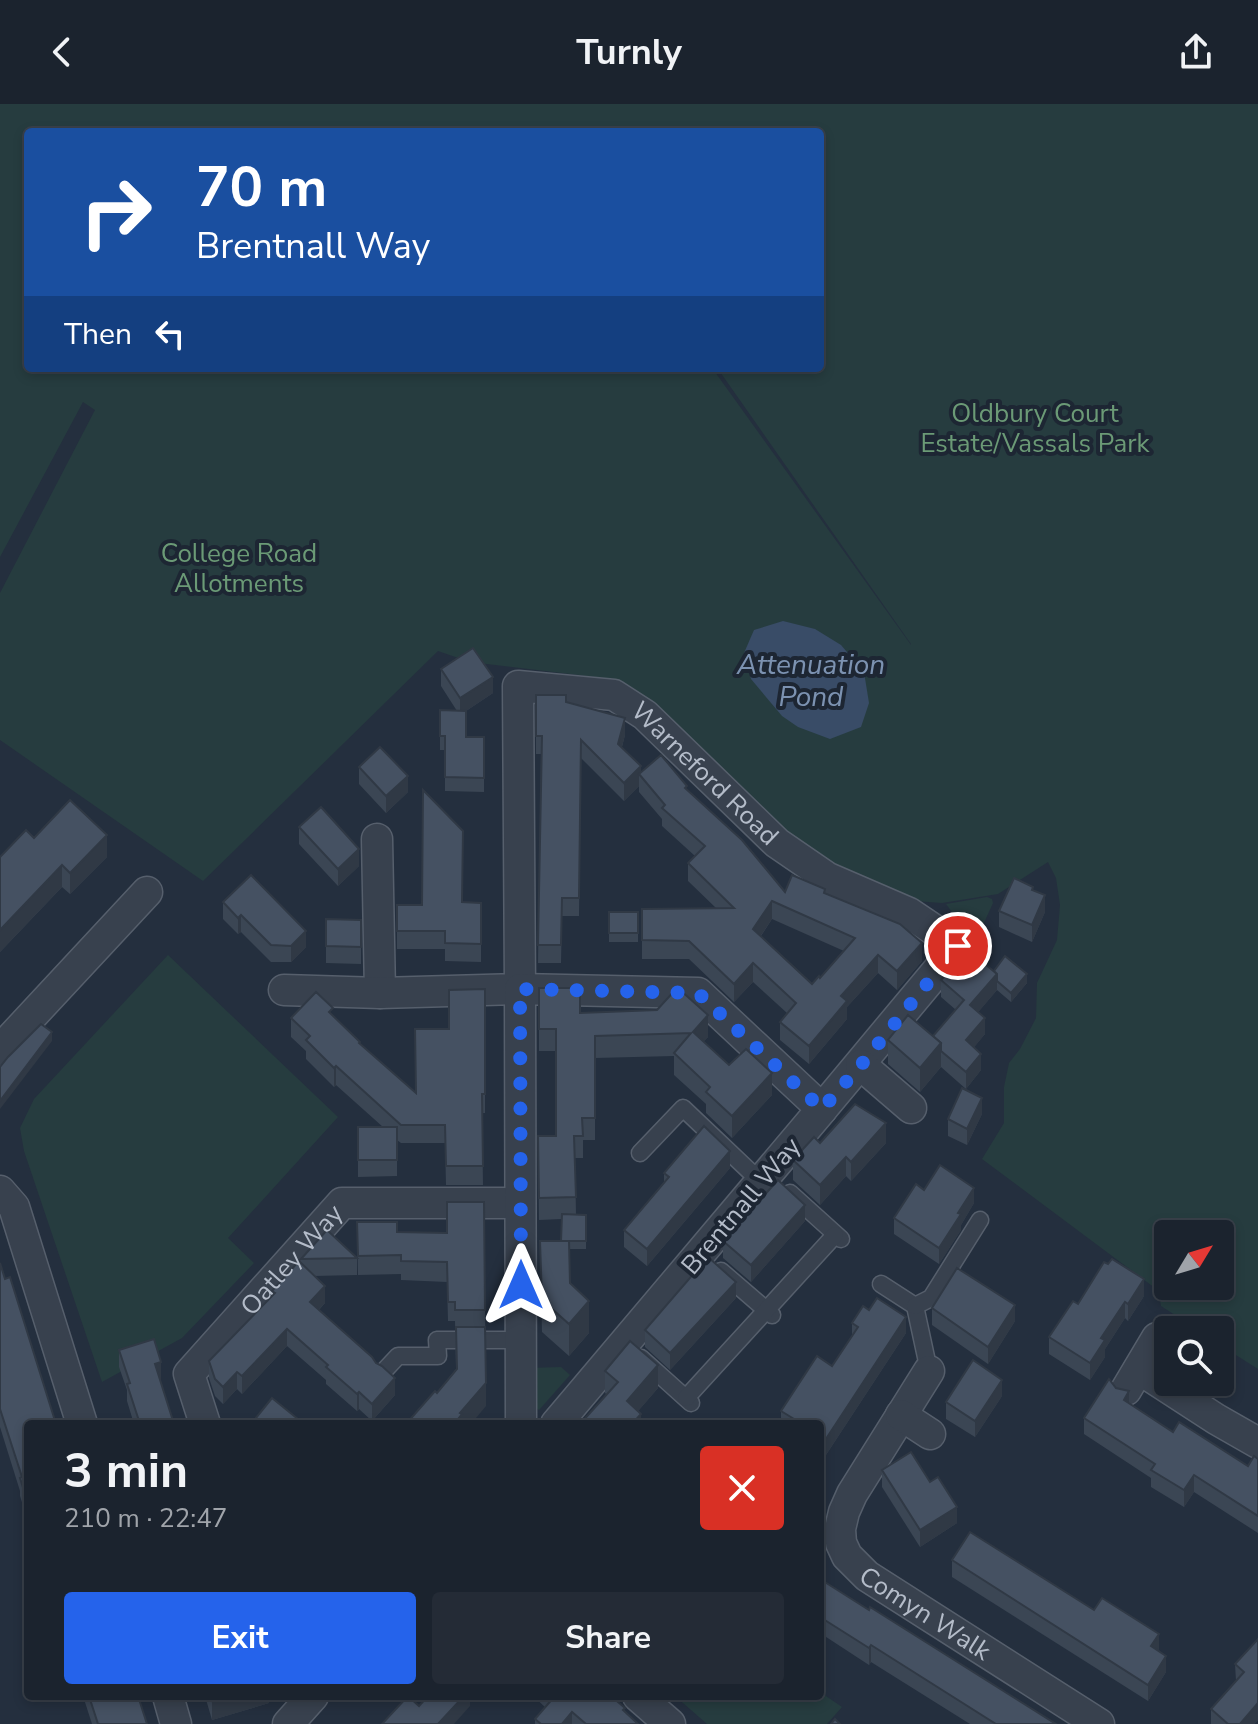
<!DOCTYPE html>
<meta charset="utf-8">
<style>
:root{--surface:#1b232e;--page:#242b36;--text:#f1f3f6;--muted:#a0a4aa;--line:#39404a;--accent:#2563eb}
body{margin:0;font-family:"Nunito Sans",sans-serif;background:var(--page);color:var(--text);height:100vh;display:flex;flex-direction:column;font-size:30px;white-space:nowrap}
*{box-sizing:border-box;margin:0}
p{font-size:26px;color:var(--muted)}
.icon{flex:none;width:44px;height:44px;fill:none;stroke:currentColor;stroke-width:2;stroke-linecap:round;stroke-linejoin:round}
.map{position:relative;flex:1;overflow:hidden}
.sheet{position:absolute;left:24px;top:1316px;width:800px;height:280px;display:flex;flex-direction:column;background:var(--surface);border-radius:8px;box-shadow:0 4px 12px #0003,0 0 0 2px var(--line)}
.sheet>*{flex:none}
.guide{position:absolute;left:24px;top:24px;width:800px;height:244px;border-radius:8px;box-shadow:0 4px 12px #0003,0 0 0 2px var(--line);background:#1a4fa0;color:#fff;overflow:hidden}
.needle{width:52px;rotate:52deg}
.tools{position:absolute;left:1154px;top:1116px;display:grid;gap:16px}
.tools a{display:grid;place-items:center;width:80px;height:80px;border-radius:8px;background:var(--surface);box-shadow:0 4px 12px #0003,0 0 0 2px var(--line);font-size:40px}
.pin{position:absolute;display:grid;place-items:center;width:68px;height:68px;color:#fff;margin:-34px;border:4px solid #fff;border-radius:50%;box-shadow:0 2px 8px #0007}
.me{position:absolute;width:88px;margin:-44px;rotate:0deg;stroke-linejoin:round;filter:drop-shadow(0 0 6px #0008)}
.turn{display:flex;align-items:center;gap:28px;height:168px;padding:0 40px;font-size:36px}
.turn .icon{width:104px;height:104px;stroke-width:2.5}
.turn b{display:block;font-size:56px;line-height:68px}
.then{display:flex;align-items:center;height:76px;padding:0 40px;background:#0003;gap:16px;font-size:30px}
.round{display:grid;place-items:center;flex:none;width:84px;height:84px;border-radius:8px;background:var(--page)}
.headline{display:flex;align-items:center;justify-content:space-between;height:136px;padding:0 40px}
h1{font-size:48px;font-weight:700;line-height:60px}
.cta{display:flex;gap:16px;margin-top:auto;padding:16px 40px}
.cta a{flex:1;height:92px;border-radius:8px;background:var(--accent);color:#fff;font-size:32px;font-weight:700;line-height:92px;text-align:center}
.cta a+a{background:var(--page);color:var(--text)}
header{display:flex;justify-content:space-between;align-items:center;height:104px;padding:0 40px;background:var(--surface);font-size:36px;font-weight:700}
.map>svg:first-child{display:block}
.green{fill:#263c3f;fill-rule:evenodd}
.water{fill:#394c67}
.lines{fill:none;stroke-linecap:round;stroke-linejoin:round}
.service-casing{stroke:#565f6c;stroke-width:19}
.minor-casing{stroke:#565f6c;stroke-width:33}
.service{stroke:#38414e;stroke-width:16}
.minor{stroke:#38414e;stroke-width:30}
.wall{fill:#3b4654;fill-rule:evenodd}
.shaded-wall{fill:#303945}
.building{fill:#455162;stroke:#303945;stroke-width:2;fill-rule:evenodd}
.route{stroke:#2563eb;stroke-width:14;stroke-dasharray:0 25.2}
.labels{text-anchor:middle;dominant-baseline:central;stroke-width:8;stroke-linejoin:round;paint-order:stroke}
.park-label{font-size:26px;fill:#6b9a76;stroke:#1d2633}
.street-label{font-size:26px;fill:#b4bcc9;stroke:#1d2633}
.water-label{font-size:28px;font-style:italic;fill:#7c92b1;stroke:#1d2633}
</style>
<header><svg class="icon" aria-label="back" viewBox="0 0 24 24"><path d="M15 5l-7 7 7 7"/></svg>Turnly<svg class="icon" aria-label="share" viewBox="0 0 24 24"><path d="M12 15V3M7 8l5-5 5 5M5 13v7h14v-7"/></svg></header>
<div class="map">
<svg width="1258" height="1620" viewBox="0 0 1258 1620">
<rect width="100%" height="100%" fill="#242f3e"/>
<g class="green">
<path d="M0,0h1258v1265l-38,-24v-15h-22l-37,-24 -2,-15 -177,-132 22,-36v-36l5,-24 11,-14 16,-31 1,-35 20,-43 3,-35 -4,-27 -8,-16 -50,32 -56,9 -41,-3 -64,-33 -69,-48 -87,-82 -38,-42 -23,-15 -150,-18 -32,-11 -235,230 -203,-141v-147l95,-183 -12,-8 -83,155zM28,28h792v236h-792zM718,265l193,275v1l-196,-273zM1168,1130h52v52h-52z"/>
<polygon points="987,793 992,795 993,799 978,832 966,827 946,800"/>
<polygon points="168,851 338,1013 228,1134 254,1159 182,1234 102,1278 24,1047 20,1024 34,995"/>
<polygon points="561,1263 570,1271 539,1306 528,1298 527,1264"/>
<polygon points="820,1588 842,1603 827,1620 707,1620 675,1592 820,1592"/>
</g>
<polygon class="water" points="783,517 815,525 841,541 864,568 869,599 861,623 830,635 798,623 782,612 751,575 744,549 754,526"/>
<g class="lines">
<defs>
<g id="service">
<polyline points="640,1049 683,1004 761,1078"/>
<polyline points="790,1089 841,1135"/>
<polyline points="721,1167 772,1211"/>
<polyline points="881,1180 915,1202 929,1267"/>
<polyline points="915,1202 931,1194 980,1116"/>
<polyline points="641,1254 691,1299"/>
<polyline points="383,1268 398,1252 438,1252 437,1236 521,1236"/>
<polyline points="686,1294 835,1131"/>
</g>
<g id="minor">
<polyline points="377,735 380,889"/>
<path id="s1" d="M284,886l96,3 140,-4 -2,-303 96,9 31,20 132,128 51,35 81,35 49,33 -136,163"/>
<polyline points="0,946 147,788"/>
<polyline points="861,961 911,1004"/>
<polyline points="0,1087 14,1103 82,1320"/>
<polyline points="1139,1265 1216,1315 1258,1339"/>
<path id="s2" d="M929,1267l-77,123 -8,18 -4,17 1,14 6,13 20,20 232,148"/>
<polyline points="1126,1286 1157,1234"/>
<polyline points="901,1311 930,1330"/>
<path id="s3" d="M205,1320l-16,-50 153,-171h178"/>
<polyline points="521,1320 520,885 698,889 822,1005 556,1320"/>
<polyline points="168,1592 176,1620"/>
<polyline points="638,1592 670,1620"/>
<polyline points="288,1620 313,1592"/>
</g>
</defs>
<use href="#service" class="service-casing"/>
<use href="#minor" class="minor-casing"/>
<use href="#service" class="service"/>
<use href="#minor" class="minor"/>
</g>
<g class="wall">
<polygon points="441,565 493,589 466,607 466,633 484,633 484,688 445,687 445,646 440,646 440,606 457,607 441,582"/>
<path d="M536,591l30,7 59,33 -3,12 19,25 46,18 98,102 40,1 97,68 -25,29 -19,-17 -31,34v12l-38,45 -29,-24v-18l7,-9 -34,-31 -19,20 -45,-43h-47v-50l74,-1 -28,-27v-18l7,-7 -33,-30v-7l-23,-27v-6l-15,15 -43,-43 -2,158h-17l-1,47h-23l3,-209h-5zM772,815l72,32 -24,27 -8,6 -51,-48z"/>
<polygon points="359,663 408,688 386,709 359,680"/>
<polygon points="299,723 359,762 338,782 299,740"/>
<polygon points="34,734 107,753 70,790 62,783 0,848 0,753"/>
<polygon points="1033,786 1045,808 1032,838 999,823 999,807"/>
<polygon points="223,798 306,843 291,858 271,858 241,828 238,830 223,815"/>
<polygon points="462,798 481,799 481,858 445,857 445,845 397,845 397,801"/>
<rect x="609" y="808" width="29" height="30"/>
<polygon points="326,815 361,816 361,860 326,859"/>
<polygon points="994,867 1027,879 1011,898 997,886 978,908 985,930 974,943 981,966 966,985 941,963 920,988 888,960 888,936 933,932 956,906 941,893 941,876"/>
<polygon points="539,884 580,909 708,933 703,938 729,961 772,991 732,1034 706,1009 706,1000 674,971 674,952 595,954 595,1036 583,1036 583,1054 575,1054 576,1111 586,1111 586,1145 569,1145 570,1179 589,1229 569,1252 542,1228 540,1137 561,1137 562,1115 539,1116 538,1032 556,1032 556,947 539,947"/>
<polygon points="485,885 485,1009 482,1009 483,1081 446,1081 445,1039 401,1039 397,1036 397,1072 358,1073 358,1023 383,1023 336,981 334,983 306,955 306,947 291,933 291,914 333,912 360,940 416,989 449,925"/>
<polygon points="982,1010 967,1041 948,1032 948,1015"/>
<polygon points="820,1039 886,1039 851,1077 846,1072 820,1101 793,1076 793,1056"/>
<polygon points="730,1064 647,1162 624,1143 624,1126 664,1078 664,1069"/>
<polygon points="924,1086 974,1099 961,1121 961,1126 939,1160 894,1130 894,1114"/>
<polygon points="484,1098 486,1302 437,1289 456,1265 455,1217 448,1217 447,1178 401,1176 401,1170 358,1171 357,1118 397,1128 447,1129"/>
<polygon points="805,1117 751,1178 723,1154 723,1137"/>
<polygon points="357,1154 357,1171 314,1172 325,1199 319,1206 395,1291 372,1317 359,1305 357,1307 326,1280 326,1276 287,1242 242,1290 237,1285 223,1300 215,1292 209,1274 209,1257 272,1191 272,1187 301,1160 301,1155"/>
<polygon points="0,1159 28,1320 28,1417 20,1392 20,1387 0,1323"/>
<polygon points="1144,1192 1128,1217 1125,1214 1105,1245 1105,1253 1090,1276 1049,1250 1049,1233 1078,1200"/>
<polygon points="736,1194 670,1266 645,1243 645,1226"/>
<polygon points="932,1204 1015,1217 988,1260 932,1221"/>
<polygon points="852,1219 906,1229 820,1360 820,1320 781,1320 781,1307 832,1262 852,1232"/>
<polygon points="119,1246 161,1275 160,1275 174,1320 134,1320 127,1297 127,1286 119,1263"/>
<polygon points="605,1267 658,1284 638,1307 641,1320 605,1289"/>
<polygon points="1002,1292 975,1333 946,1315 946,1298"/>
<polygon points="1129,1300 1173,1328 1248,1362 1258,1355 1258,1429 1194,1388 1184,1403 1151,1383 1151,1374 1084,1330 1084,1314"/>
<polygon points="882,1366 957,1419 920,1443 882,1383"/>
<polygon points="952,1456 1159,1546 1166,1568 1148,1597 952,1473"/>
<polygon points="820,1475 869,1506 1056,1620 970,1620 871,1558 869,1561 820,1529"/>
<polygon points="1258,1535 1258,1616 1254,1620 1211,1620 1211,1605 1236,1577 1235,1560"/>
<polygon points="83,1592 138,1592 147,1620 92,1620"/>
<polygon points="205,1592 269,1592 269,1599 212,1616"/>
<polygon points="533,1592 611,1592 638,1620 535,1620 535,1615 545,1603"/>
</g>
<g class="shaded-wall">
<polygon points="493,573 493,589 460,611 460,594"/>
<polygon points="625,614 625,631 618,657 618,640"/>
<polygon points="641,662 641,672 639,670 639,682 624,697 624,679"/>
<polygon points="408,672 408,688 386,709 386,692"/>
<polygon points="107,731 107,753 70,790 70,769"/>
<polygon points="359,745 359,762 338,782 338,765"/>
<polygon points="62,761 62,783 0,848 0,826"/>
<polygon points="1045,791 1045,808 1032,838 1032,821"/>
<polygon points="772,797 772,815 753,843 753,825"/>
<polygon points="241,811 241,828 238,830 238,814"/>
<polygon points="306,827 306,843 291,858 291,842"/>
<polygon points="922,839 922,857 897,886 897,867"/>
<polygon points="878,851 878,869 847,903 847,915 809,960 809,942 841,892"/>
<polygon points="753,859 753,878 734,898 734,880"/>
<polygon points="997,870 997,886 970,918 970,901"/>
<polygon points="1027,870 1027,879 1011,898 1011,889"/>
<polygon points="708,911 708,933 693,950 693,928"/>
<polygon points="985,914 985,930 966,953 966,936"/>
<polygon points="52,928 52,937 0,1005 0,997"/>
<polygon points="941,939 941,963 920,988 920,964"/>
<polygon points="981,950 981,966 966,985 966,968"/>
<polygon points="336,962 336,981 334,983 334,964"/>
<polygon points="772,969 772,991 732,1034 732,1012"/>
<polygon points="982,994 982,1010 967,1041 967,1025"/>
<polygon points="886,1019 886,1039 851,1077 851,1058"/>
<polygon points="730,1047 730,1064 647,1162 647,1145"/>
<polygon points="846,1053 846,1072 820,1101 820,1081"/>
<polygon points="974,1084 974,1099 961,1121 961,1126 939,1160 939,1144 958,1109"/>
<polygon points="805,1101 805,1117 751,1178 751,1161"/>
<polygon points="1144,1175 1144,1192 1128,1217 1128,1200"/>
<polygon points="736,1178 736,1194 670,1266 670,1249"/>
<polygon points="325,1182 325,1199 310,1215 310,1198"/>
<polygon points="589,1197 589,1229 569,1252 569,1220"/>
<polygon points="1125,1198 1125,1214 1105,1245 1105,1253 1090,1276 1090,1259 1101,1234"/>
<polygon points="1015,1201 1015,1217 988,1260 988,1243"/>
<polygon points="906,1213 906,1229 820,1360 820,1344"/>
<polygon points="287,1225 287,1242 242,1290 242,1272"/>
<polygon points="161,1258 161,1275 155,1276 155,1260"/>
<polygon points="658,1261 658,1284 627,1320 627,1297"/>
<polygon points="237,1268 237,1285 223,1300 223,1283"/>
<polygon points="395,1274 395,1291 372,1317 372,1300"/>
<polygon points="1002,1276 1002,1292 975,1333 975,1317"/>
<polygon points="486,1279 486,1302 471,1320 454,1320 460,1309"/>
<polygon points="1129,1287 1129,1304 1124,1296"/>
<polygon points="359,1288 359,1305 357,1307 357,1290"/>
<polygon points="641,1310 641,1320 632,1320"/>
<polygon points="1194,1371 1194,1388 1184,1403 1184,1386"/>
<polygon points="957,1403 957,1419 920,1443 920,1426"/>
<polygon points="1159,1530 1159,1546 1151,1559 1151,1542"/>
<polygon points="871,1541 871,1558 869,1561 869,1544"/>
<polygon points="1166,1552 1166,1568 1148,1597 1148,1581"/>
<polygon points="228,1592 269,1592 269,1599 212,1616 212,1597"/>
<polygon points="464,1592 470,1592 470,1602 454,1620 438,1620"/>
<polygon points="1258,1599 1258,1616 1254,1620 1240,1620"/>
<polygon points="572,1608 572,1620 562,1620"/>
</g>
<g class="building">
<polygon points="473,544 493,573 460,594 441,565"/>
<polygon points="536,591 566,591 566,598 625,614 618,640 641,662 624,679 581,636 579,794 562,794 561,841 538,841 542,632 536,632"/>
<polygon points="440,606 466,607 466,633 484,633 484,674 445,673 445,632 440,632"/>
<polygon points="380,643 408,672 386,692 359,663"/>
<path d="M661,651l26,31 -2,2 57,52 43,52 7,-17 33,14 -1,4 76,31 22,19 -25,28 -19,-16 -37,41 6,5 -38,45 -29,-24 16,-19 -43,-40 -19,21 -45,-43 -47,-1v-31l92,-1 -46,-45 17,-17 -43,-38 3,-3 -26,-31zM772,797l83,37 -35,40 -1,-2 -7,8 -59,-55z"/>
<polygon points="423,686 463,727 462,798 481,799 481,840 445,839 445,827 397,827 397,801 422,801"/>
<polygon points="70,696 107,731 70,769 62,761 0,826 0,753 26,726 34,734"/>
<polygon points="321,703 359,745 338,765 299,723"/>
<polygon points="251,771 306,827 291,842 271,841 241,811 238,814 223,798"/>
<polygon points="1014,774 1033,783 1032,786 1045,791 1032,821 999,807"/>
<rect x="609" y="808" width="29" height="21"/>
<polygon points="326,815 361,816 361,843 326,842"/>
<polygon points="968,846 997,870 970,901 985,914 966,936 981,950 966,968 941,947 941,939 933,932 964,896 941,876"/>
<polygon points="1005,852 1027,870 1011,889 997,877 997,870 994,867"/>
<polygon points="539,884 580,884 580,909 657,906 676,885 679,885 708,911 693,928 729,961 746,945 772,969 732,1012 706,988 710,983 674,949 691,929 595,932 595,1014 582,1014 583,1032 574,1032 576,1093 539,1094 538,1032 556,1032 556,925 539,925"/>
<polygon points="485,885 485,990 482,990 483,1062 446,1062 445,1021 401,1021 336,962 334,964 306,936 310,932 291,914 316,888 333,904 329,908 360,938 359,939 416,989 415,925 449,925 449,886"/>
<polygon points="908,911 941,939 920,964 888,936"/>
<polygon points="41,920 52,928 0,997 0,963 8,953"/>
<polygon points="962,984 982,994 967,1025 948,1015"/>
<polygon points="855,1000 886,1019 851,1058 846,1053 820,1081 793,1056 814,1033 820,1039"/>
<polygon points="704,1022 730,1047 647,1145 624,1126 669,1073 664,1069"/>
<rect x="358" y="1023" width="39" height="33"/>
<polygon points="940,1061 974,1084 958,1109 961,1110 939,1144 894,1114 916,1080 924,1086"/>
<polygon points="778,1076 805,1101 751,1161 723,1137"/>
<polygon points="447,1098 484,1098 485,1206 455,1206 455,1198 448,1198 447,1158 401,1157 401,1151 358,1152 357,1118 397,1118 397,1128 447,1129"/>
<polygon points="562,1110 586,1111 586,1137 561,1137"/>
<polygon points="327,1126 357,1154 301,1155"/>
<polygon points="540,1137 569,1137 570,1179 589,1197 569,1220 542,1196"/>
<polygon points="708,1153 736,1178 670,1249 645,1226"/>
<polygon points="1112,1155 1144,1175 1128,1200 1125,1198 1101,1234 1105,1236 1090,1259 1049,1233 1073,1197 1078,1200 1104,1158 1108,1160"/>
<polygon points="299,1157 325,1182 310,1198 372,1253 376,1259 382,1262 395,1274 372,1300 359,1288 357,1290 326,1263 328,1261 287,1225 242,1272 237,1268 223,1283 215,1275 209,1257 275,1189 272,1187"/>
<polygon points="0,1159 5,1175 10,1173 56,1320 28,1320 28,1399 20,1374 22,1373 0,1305"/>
<polygon points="957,1164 1015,1201 988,1243 932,1204"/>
<polygon points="877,1194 906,1213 820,1344 820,1320 798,1320 799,1318 781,1307 817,1252 832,1262 858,1223 852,1219 863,1202 869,1206"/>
<polygon points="456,1223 485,1223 486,1279 460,1309 462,1310 454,1320 406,1320 435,1287 437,1289 457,1265"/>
<polygon points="154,1235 161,1258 155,1260 174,1320 140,1320 127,1280 130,1279 119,1246"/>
<polygon points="630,1237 658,1261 627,1297 641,1310 632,1320 580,1320 618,1278 605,1267"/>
<polygon points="973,1256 1002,1276 975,1317 946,1298"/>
<polygon points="1109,1275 1116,1284 1129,1287 1124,1296 1173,1328 1179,1318 1248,1362 1254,1352 1258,1355 1258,1412 1194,1371 1184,1386 1151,1366 1155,1360 1084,1314"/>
<polygon points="272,1294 304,1320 251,1320"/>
<polygon points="911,1348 930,1378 938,1373 957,1403 920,1426 882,1366"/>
<polygon points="970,1428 1094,1506 1102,1494 1159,1530 1151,1542 1166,1552 1148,1581 952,1456"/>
<polygon points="820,1475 869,1506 870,1503 1056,1620 996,1620 871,1541 869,1544 820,1513"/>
<polygon points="1258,1535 1258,1599 1240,1620 1228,1620 1211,1605 1244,1568 1235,1560"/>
<polygon points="89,1592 138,1592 147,1620 98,1620"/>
<polygon points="211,1592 228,1592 212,1597"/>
<polygon points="408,1592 419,1602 428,1592 464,1592 438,1620 382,1620"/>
<polygon points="553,1592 611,1592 625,1604 623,1606 638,1620 586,1620 572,1608 562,1620 541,1620 535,1615 554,1593"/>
<polygon points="835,1615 840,1620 831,1620"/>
</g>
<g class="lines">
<polyline class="route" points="521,1181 520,885 698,889 822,1005 861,961 958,842"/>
</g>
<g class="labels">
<g class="park-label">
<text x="1035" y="309">Oldbury Court<tspan x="1035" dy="30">Estate/Vassals Park</tspan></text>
<text x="239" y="449">College Road<tspan x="239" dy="30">Allotments</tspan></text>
</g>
<g class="street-label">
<text stroke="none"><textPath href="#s1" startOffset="756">Warneford Road</textPath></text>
<text transform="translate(741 1102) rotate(-50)">Brentnall Way</text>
<text stroke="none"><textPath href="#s3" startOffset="206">Oatley Way</textPath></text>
<text stroke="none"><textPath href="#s2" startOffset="308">Comyn Walk</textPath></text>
</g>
<g class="water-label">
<text x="811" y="561">Attenuation<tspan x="811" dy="32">Pond</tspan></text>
</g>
</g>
</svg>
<div class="tools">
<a><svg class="needle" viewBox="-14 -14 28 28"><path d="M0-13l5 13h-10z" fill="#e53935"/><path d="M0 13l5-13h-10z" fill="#a0a4aa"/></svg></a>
<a><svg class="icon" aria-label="search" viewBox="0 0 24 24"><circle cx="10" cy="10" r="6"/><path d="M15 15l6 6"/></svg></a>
</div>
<div class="pin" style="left:958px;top:842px;background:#d93025"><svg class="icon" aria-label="arrive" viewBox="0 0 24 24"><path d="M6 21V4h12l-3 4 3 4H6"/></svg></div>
<svg class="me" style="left:521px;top:1181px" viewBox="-20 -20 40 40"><path d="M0-17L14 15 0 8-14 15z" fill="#2563eb" stroke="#fff" stroke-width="4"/></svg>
<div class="guide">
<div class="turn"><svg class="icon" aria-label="right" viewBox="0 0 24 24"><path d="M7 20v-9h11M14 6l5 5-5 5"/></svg><div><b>70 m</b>Brentnall Way</div></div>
<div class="then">Then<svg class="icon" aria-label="left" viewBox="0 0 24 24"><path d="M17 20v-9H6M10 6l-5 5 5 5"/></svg></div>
</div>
<section class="sheet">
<div class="headline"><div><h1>3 min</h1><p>210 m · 22:47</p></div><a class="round" style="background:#d93025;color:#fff"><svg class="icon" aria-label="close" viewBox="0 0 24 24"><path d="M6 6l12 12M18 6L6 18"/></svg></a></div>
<div class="cta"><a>Exit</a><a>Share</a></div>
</section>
</div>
